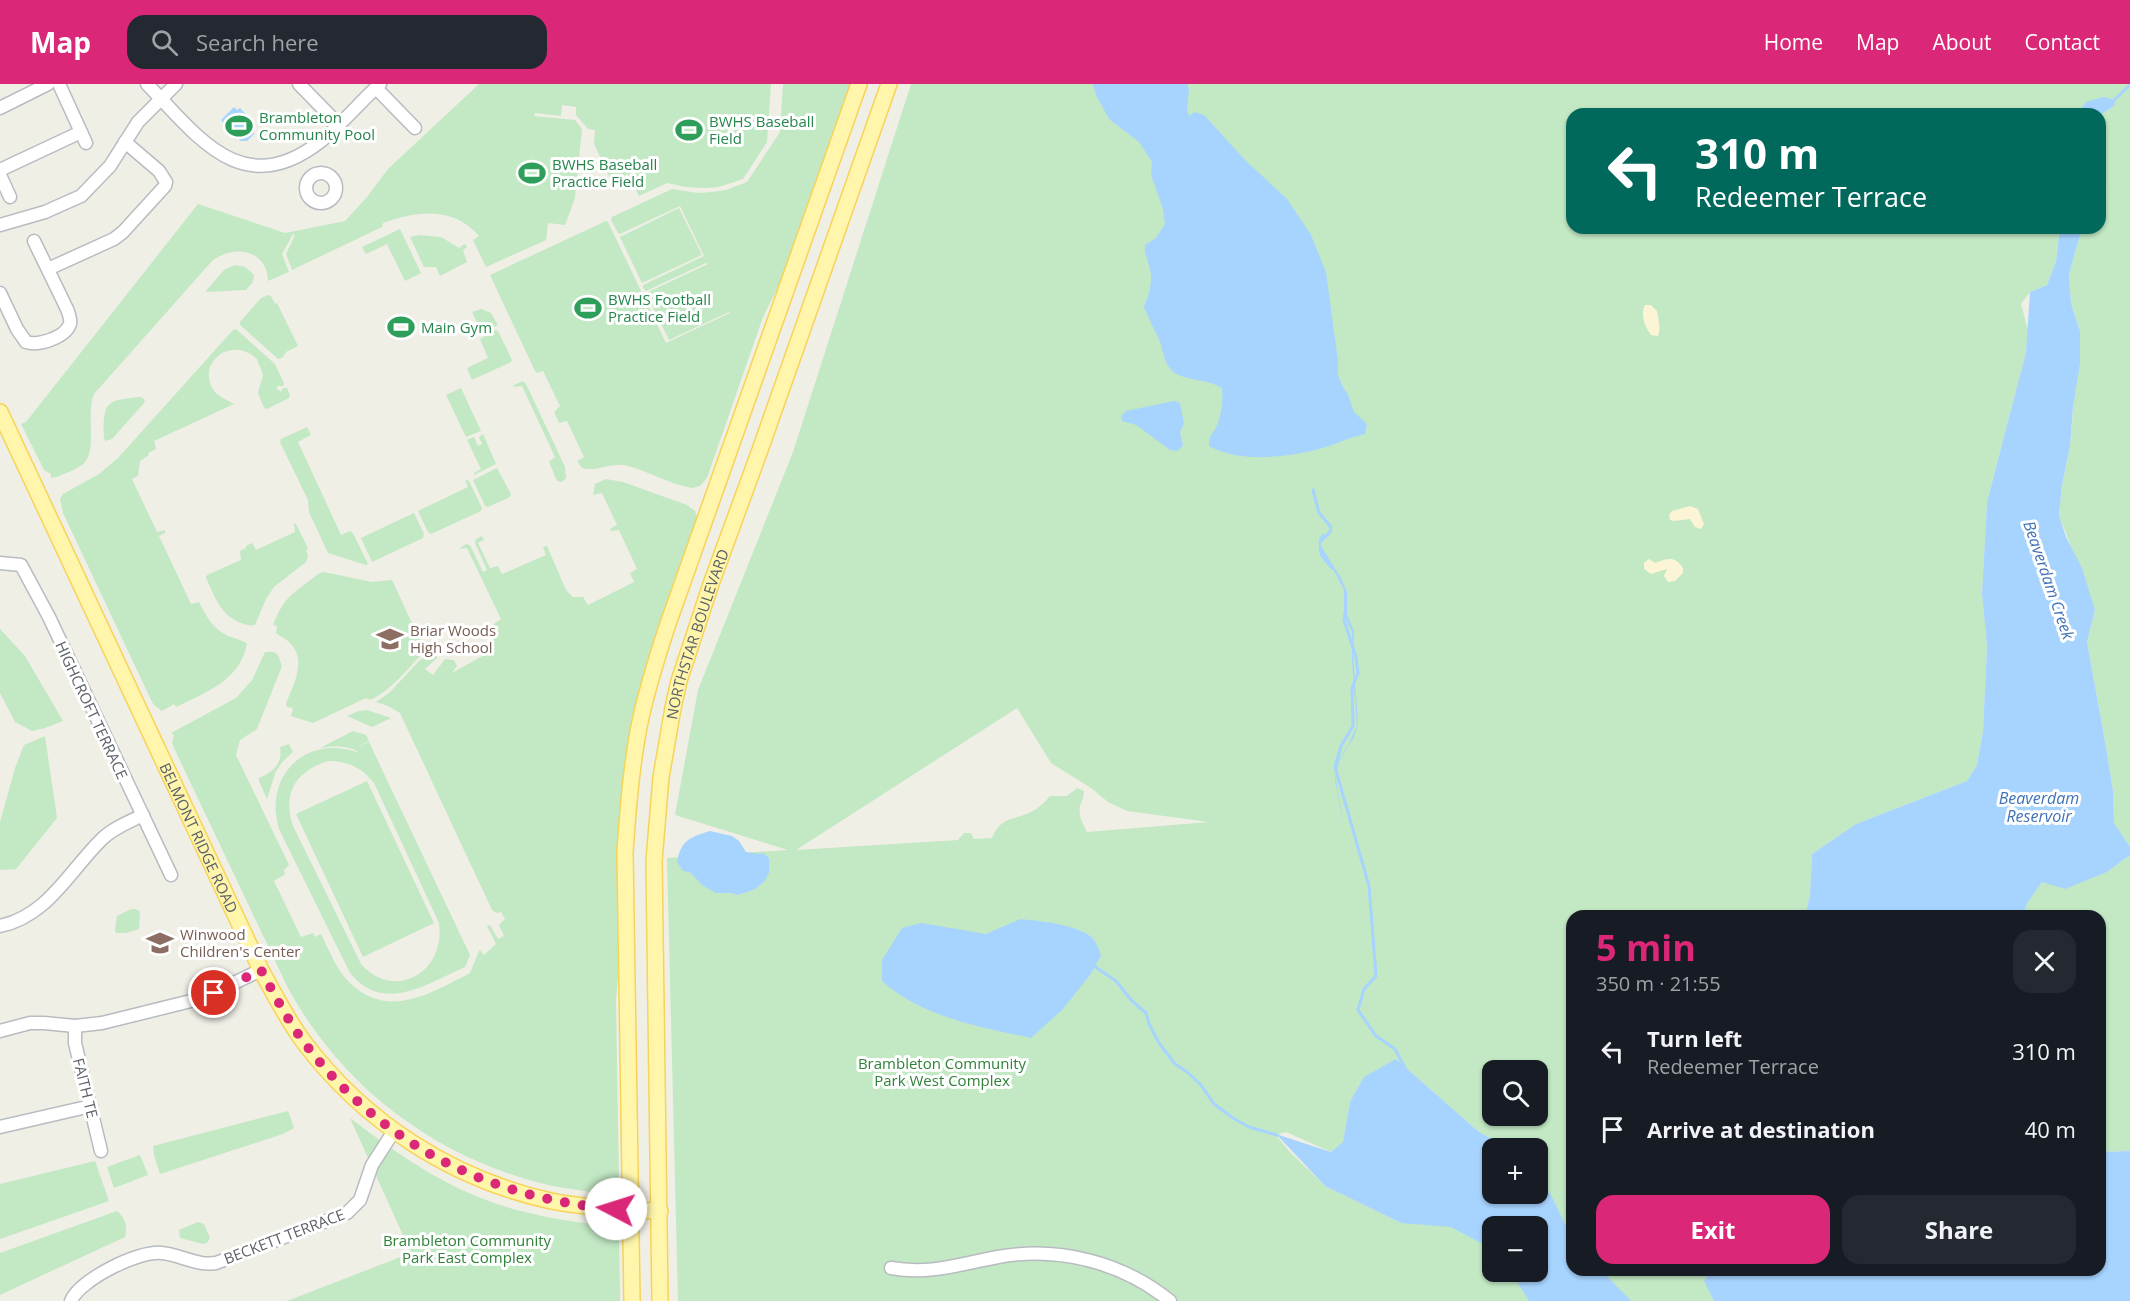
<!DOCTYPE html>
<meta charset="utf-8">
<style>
:root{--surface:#171b24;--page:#242831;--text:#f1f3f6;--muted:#9ea1a6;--accent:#db2777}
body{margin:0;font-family:"Open Sans",sans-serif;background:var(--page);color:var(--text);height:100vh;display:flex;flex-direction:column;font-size:22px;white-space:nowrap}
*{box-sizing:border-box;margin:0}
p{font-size:20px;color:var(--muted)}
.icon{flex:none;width:33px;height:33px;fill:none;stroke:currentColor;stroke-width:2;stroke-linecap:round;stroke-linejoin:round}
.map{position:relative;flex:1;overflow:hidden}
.panel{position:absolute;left:1566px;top:826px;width:540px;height:366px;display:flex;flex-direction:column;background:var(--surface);border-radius:18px;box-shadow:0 2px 4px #0004}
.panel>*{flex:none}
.guide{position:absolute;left:1566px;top:24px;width:540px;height:126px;border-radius:18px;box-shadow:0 2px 4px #0004;background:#00695c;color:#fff;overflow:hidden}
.fabs{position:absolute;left:1482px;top:976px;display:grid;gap:12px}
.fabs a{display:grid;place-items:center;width:66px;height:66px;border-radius:12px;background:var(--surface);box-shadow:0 2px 4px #0004;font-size:30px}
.pin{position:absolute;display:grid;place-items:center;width:51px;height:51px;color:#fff;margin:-26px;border:3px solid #fff;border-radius:50%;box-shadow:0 2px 6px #0007}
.me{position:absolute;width:66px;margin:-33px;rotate:275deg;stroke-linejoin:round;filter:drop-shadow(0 0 4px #0008)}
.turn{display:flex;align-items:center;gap:21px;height:126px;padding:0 30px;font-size:27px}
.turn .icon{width:78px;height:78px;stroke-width:2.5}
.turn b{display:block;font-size:42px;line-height:51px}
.round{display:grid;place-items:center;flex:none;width:63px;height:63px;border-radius:18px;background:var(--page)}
.overview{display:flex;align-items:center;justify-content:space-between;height:102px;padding:0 30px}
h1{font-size:36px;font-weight:700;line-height:45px;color:var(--accent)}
.primary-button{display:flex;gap:12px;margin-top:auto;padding:12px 30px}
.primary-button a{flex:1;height:69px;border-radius:18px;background:var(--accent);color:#fff;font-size:24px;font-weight:700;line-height:69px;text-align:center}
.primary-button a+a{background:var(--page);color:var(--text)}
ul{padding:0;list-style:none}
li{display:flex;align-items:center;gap:18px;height:78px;padding:0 30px}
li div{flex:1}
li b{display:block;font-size:22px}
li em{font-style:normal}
header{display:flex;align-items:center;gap:36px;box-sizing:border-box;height:84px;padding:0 30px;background:var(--accent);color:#fff}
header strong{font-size:28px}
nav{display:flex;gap:33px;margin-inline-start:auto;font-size:21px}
.search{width:420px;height:54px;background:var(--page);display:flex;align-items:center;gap:15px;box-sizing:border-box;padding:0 21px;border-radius:18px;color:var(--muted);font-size:22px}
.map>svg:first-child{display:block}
.green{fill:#c2e8c4;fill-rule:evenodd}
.sand{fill:#fcf5d5}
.water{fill:#a7d4ff}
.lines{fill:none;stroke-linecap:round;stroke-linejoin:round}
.stream{stroke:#a7d4ff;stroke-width:3}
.minor-casing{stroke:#b8bbc0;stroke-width:15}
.major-casing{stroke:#f7d358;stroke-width:18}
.minor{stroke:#fff;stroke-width:12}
.major{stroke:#fff6ac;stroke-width:15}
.route{stroke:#db2777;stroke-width:10;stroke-dasharray:0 18}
.labels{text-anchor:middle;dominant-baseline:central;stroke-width:6;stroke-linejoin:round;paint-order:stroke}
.leisure-label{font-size:15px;fill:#27864d;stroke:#fff;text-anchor:start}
.education-label{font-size:15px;fill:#785e54;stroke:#fff;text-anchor:start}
.street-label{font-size:15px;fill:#5d6167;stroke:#fff}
.park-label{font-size:15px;fill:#308239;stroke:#fff}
.water-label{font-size:16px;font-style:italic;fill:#3f72b7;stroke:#fff}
</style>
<header>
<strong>Map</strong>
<div class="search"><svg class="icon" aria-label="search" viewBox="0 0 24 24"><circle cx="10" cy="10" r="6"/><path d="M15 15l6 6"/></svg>Search here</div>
<nav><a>Home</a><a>Map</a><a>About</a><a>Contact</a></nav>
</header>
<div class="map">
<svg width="2130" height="1217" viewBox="0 0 2130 1217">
<rect width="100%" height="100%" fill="#f0efe6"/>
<g class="green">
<path d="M479,0h292l-4,58 -24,37 -24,8 -14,1 -20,-1 -18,-4 -28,13 -11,-22 -15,7 -2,-1 -17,-36 1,-14 -7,-1 -12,-14v-8l-14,-2 -1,11 -26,-3 -1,3 41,4 7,9 -7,69 -10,27 -17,-2 -2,17 -60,27 -13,-27 6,-4c-26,-30 -62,-25 -96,-13l-1,4 -90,43 -6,-16 9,-19 -2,-1 -11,20 7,18 -21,9c-1,-30 -32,-38 -56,-20l-118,133c-9,21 5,57 -12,71 -7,5 -18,9 -26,12l-5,1v-4l-7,-4 -23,-46 5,-2 172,-218 87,29 60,-12 22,-24 21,-28z"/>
<path d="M783,0h71l-69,189 -22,44 -56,161 -7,8 -8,2c-24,-4 -45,-18 -68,-23 -14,-2 -29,7 -42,3l-5,-7 7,-4 -17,-36 -8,2 -5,-11 6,-6 -17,-35 -6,2 -2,-2 -45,-96 116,-54 2,1 58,121 64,-30 -1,-1 -60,28 -23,-47 62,-29 -2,-1 -60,28 -3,-3v-3l61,-29 -24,-50 -60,28 -2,-1 -7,-13 1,-3 60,-28 26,4 14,-1 14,-2 21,-8 33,-50z"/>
<path d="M911,0h1219v763l-16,-24 -1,-32 -7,-44 -19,-105 8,-32 -36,-95 3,-30 8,-39 10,-115 -9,-28 -2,-29 13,-46h18v-22c13,-13 2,-31 0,-46 -1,-15 0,-31 0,-45l14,-9 -28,-4 -9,12h-505v114h488l-4,33 -9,24 -17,7 -9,12 7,26 -2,22 -39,150 -5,92 5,52 -4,85 -6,34 -10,16 -111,43 -44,30 -2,41 -5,21h-233v354l139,1 -6,10 9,20h-1036l-11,-443 121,-8 -113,-35 23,-125 95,-238zM1017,624l34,55 40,25 17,14 19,9 82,11 -122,10c-4,-8 -9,-16 -7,-26 2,-6 4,-8 4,-15l-7,-3 -10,8h-17c-5,6 -11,12 -19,16 -18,9 -30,4 -39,26l-18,1 -3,-6h-7l-6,7 -162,10zM1396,975l83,73 31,17h28v45h-46l-91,29 -76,-37 -36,-35 -13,-16 10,-3 45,20 12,-9 7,-41zM1492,987h46v45h-46zM1492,1143h46v45h-46z"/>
<polygon points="679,124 702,171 642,199 620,153"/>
<polygon points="400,145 421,189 405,197 387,160 366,170 362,163"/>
<polygon points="419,151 441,153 459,164 465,160 467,163 463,166 467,178 440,192 436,183 424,183 410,153"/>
<polygon points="235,181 245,183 254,191 253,198 246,206 205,208 224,186"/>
<polygon points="268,211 271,212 275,220 277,219 298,262 286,268 282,274 278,275 240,241 240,238 261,214"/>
<polygon points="481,225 491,229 498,241 482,249 472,228"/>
<path d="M236,245l39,35 9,19 -1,3h-6v3l4,3 2,-4h4l3,7 -1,3 -22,11 -3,-1 -6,-15 5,-18 -6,-16c-26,-25 -63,5 -42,33 5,6 13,8 19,12l-80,37 2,8 -8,4 1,2 -9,6 -2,15 -6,3 25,53 8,-2v3l-6,3 32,68 8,-2c7,14 14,27 29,34 6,2 13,4 19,7 -6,37 -42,50 -71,64l-2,-3 -12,7 -9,-7 -90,-191 -3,-14 3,-5 36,-20 19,-16 115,-128z"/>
<polygon points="495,246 498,247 512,276 511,278 472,296 467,284 488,274 480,255"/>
<polygon points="523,297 526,300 565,383 566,394 562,398 557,397 549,378 555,373 522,302 513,303 514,301"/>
<polygon points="461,304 481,347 466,353 446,311"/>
<path d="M141,313l4,3 -1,3 -32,36 -6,2 -2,-2c-2,-37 2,-39 37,-42z"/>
<polygon points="307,343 311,351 298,358 341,451 350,447 354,451 368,480 366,481 328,469 309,428 308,416 280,358 281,355"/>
<polygon points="483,350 496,380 474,391 474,389 481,385 467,356 474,353 478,362 482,360 479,353"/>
<polygon points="497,384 511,410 510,413 488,423 485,422 473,396"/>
<polygon points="465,395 469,397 482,424 481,427 431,450 428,448 418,427 468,403"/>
<path d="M606,395l17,3 64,23 8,6 2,6 -51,153 -30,330 3,183 -3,7 -2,-2 -6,4 -9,1c-20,-3 -40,-5 -59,-10 -108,-28 -200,-98 -253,-197l-113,-238 -2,-6 2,-7 -3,-2 65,-35 16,-18 13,-28h9l4,3 4,11 -25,63 -17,11 -4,15 53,110 -5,5 1,4 -11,7 27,56 12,-4 2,4 6,-3c8,16 16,37 29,49 39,37 81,10 120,-10l9,-22 1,-1 4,5 12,-11 -9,-18 3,-1 8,14 6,-3 -5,-11 6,-6 -4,-7 -4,1 -5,-3 -92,-197 -12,-7 -12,-4 13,-9 31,-33 17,-8v6l-12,11 8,6 12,-16 9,1 3,6 -5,7 41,-23 -3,-7 5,-9 -1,-10 7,-5 -34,-71 -8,1 7,-5 4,1 13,27 4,-2 -12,-27 1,-4 6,-3 2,4 -6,3 12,25 8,-2 4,8 44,-19 -3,-8 4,-1 19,44 7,7h10l5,8 46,-23 -4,-9 7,-4 -18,-39 -9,1 1,-3 6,-3 -15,-32 -9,2 2,-11z"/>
<polygon points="414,429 424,450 423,454 372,478 361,454"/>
<path d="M294,439l2,1 12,24 -2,2 2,6 -2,6 -32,25 -8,12 -11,26c-5,1 -8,0 -14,-2 -21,-8 -26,-26 -35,-45l1,-3 34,-15 -1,-9 6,-3v-2l6,-3 4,7 39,-18z"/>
<path d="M324,488l48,10 20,-2 32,69v3c-16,16 -33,39 -54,48l-4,-2 -53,25 -22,-7 2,-8 -6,-1 -1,-3c7,-19 21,-42 5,-60 -4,-5 -10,-7 -15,-11l1,-7 -4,-1c12,-29 17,-29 40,-47 3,-2 5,-5 11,-6z"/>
<polygon points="0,545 25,572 63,637 45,644 32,647 15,638 0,609"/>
<polygon points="367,626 391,634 372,643 347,632 359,627"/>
<path d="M353,647l13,4 3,6 -13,6 13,-5 101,213 -5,12c-37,16 -81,48 -115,6l-71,-144c-16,-53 27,-96 80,-76 -10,-8 -26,-7 -39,-5zM328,677c20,0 33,6 46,22l65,140c7,49 -44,79 -78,41l-68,-138c-11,-33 3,-55 35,-65z"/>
<polygon points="45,652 57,734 16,785 0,786 0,738 15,684 24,661"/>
<path d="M289,660l4,8 -10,9 -7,10 -9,28 -8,-18v-3c14,-6 24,-14 21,-31z"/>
<polygon points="367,697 434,839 363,873 296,730"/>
<polygon points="2130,771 2130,1067 2100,1068 2100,832 2022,832 2028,818 2042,798 2107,788"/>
<polygon points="131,825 136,825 140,828 139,845 126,849 116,849 115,845 117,832"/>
<polygon points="288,1027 294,1044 283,1050 160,1090 154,1071 153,1062"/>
<path d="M350,1034c53,40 98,72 163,91 23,6 47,11 72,14 10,1 22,0 31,5l3,7 1,66h-333l124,-48z"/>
<polygon points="140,1071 148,1091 114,1104 107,1083"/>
<polygon points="95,1077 109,1117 0,1155 0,1100"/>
<path d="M117,1127c8,7 11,15 8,26l-125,58v-42z"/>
<polygon points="198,1138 204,1140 210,1154 207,1159 203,1160 180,1154 179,1146"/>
</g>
<g class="sand">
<path d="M1645,221h6l6,6c1,8 4,16 1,25l-7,-1c-6,-8 -11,-20 -6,-30z"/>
<polygon points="1690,422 1698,425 1704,440 1701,445 1695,443 1690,435 1674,437 1670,436 1669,431 1672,427"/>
<path d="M1649,475l6,4c12,-4 19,-8 28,5v5l-8,8 -7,1 -4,-6 3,-7 -16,5 -7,-5v-6z"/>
</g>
<g class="water">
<path d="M1093,0h94l2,5 -2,23 3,4 4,-4 10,3 41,45 42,39 24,36 15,37 12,89v14l4,10 6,10 6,17 13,12 -2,10c-18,4 -35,13 -54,17 -31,7 -74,11 -102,-5 0,-13 5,-12 9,-23 4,-12 5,-23 4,-35 -13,-8 -27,-7 -41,-12 -19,-7 -16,-24 -23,-39 -5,-10 -10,-20 -14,-30 5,-13 9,-25 6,-38 -2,-9 -6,-14 -5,-24l11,-7 9,-14 -2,-15 -12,-34 1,-13 -13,-20 -30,-23 -13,-24z"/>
<polygon points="2103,13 2115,16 2114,22 2100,31 2077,30 2086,18"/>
<polygon points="234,23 237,26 240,24 251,36 248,39 254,45 254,50 247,57 241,57 238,54 236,56 221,36"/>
<polygon points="2060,144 2082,144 2069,190 2071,219 2080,247 2080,279 2073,324 2070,362 2062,401 2059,431 2066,453 2082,484 2095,526 2087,558 2106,663 2113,707 2114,739 2130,763 2130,771 2107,788 2065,805 2042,798 2028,818 2022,832 1805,832 1810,811 1812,770 1856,740 1967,697 1977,681 1983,647 1987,562 1982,510 1987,418 2026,268 2030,208 2047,201 2056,177"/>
<polygon points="1174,317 1180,319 1184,340 1180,348 1183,361 1178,367 1170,366 1136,341 1122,337 1121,332 1126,327"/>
<polygon points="1323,449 1325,451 1321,455 1321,462 1341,494 1347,508 1347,531 1354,547 1353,570 1358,639 1354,653 1339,677 1336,696 1344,742 1335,696 1337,678 1349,660 1357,641 1352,578 1352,548 1346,536 1344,528 1344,506 1337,492 1319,464 1319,455"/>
<path d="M710,747l22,5 7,5 7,11 14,2 3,-1 6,5v15l-5,9 -9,7 -17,6 -7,-2h-15l-14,-8 -12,-13 -7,-1 -6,-9c4,-22 13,-25 33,-31z"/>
<path d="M1020,835c19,2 54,5 70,17 6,4 9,13 11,20l-11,19 -28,35 -31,28c-51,-11 -109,-21 -149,-57v-21l20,-32 19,-5 65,11z"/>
<polygon points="1396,975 1479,1048 1511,1065 1492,1065 1492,1110 1538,1110 1538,1094 1551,1111 1572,1155 1572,1186 1602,1187 1631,1217 1529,1217 1511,1188 1538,1188 1538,1143 1492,1143 1492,1165 1451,1143 1401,1139 1325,1102 1276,1050 1331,1068 1343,1058 1350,1018 1364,993"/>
<polygon points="2130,1067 2130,1217 1714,1217 1704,1197 1711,1186 2100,1186 2100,1068"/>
</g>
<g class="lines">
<g class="stream">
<polyline points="2112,18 2130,1"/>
<polyline points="1313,406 1319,429 1331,443 1330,448 1320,458"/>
<polyline points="1320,465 1322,472 1332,484"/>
<polyline points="1345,529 1344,536 1356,573 1358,589 1352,604 1353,642 1341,662 1335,683 1369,802 1376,892 1364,905 1358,926 1376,952 1395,965 1406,986"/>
<polyline points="1094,882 1116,897 1132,917 1146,929 1149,940 1158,957"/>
<polyline points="1159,959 1175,980 1187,988 1201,1001 1214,1020 1233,1034 1249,1043 1277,1051"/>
</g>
<defs>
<g id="minor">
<polyline points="59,0 86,59"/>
<path d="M147,0c52,54 96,118 174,57 21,-17 39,-39 59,-57"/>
<polyline points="299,0 339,41"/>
<polyline points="376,4 415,44"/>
<polyline points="0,24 48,0"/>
<polyline points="0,86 81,48"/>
<circle cx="321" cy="104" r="15"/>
<polyline points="0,91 10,113"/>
<polyline points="0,141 45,128 81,112 110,82 138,38 176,0"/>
<polyline points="48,185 114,155 123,148 165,102 166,98 159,87 125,58"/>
<path d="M0,209l17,36 9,13c12,4 39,-4 44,-18 1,-5 -1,-10 -3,-15l-33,-68"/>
<polyline points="0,479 21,481 49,533 171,791"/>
<path d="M0,842c48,-10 70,-56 102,-87 11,-11 27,-17 41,-24"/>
<polyline points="75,942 75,959 101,1067"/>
<polyline points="0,947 30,939 44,939 75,942 102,939 203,914 261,886"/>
<polyline points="0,1043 91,1022"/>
<path d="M891,1184c40,7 68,-4 107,-11 60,-11 124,5 172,44"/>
<path d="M71,1217c8,-21 68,-51 91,-48 19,2 35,13 54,10l131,-50 13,-13 12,-35 22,-34"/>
</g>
<g id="major">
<path id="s1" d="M0,328l261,558c13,24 26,49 42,71 61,81 148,138 248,160 36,7 73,9 109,10"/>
<path d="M632,1217l-7,-449c3,-42 6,-83 14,-125 7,-35 18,-70 29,-103l191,-540"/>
<path id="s2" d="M660,1217l-6,-440 7,-84 12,-69 6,-27 32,-97 49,-134 129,-366"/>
</g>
</defs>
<use href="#minor" class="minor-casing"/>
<use href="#major" class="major-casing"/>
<use href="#minor" class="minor"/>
<use href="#major" class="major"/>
</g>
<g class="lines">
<path class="route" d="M214,909l47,-23c13,24 26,49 42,71 77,103 186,158 313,168"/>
</g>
<defs>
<symbol id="stadium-bare" viewBox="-9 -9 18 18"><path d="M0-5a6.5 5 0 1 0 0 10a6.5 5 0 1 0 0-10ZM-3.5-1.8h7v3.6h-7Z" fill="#2e9e5b" stroke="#fff" stroke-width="2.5" paint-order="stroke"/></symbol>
<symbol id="school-bare" viewBox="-9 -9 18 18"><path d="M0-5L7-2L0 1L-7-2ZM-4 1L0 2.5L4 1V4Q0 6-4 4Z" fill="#8d6e63" stroke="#fff" stroke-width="2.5" paint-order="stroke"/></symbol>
</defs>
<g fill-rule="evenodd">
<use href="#stadium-bare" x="220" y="23" width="38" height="38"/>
<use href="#stadium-bare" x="670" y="27" width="38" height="38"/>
<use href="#stadium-bare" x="513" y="70" width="38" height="38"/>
<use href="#stadium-bare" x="569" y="205" width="38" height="38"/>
<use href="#stadium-bare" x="382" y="224" width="38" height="38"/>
<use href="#school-bare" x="371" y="536" width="38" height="38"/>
<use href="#school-bare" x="141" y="840" width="38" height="38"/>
</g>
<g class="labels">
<g class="leisure-label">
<text x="259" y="33">Brambleton<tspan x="259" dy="17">Community Pool</tspan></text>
<text x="709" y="37">BWHS Baseball<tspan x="709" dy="17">Field</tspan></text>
<text x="552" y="80">BWHS Baseball<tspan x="552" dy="17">Practice Field</tspan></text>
<text x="608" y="215">BWHS Football<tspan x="608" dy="17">Practice Field</tspan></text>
<text x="421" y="243">Main Gym</text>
</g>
<g class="education-label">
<text x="410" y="546">Briar Woods<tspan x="410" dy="17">High School</tspan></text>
<text x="180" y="850">Winwood<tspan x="180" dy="17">Children's Center</tspan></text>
</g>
<g class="street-label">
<text stroke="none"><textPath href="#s2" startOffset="672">NORTHSTAR BOULEVARD</textPath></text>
<text transform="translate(92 626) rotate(65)">HIGHCROFT TERRACE</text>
<text stroke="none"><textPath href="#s1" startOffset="470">BELMONT RIDGE ROAD</textPath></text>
<text transform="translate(86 1004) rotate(76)">FAITH TE</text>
<text transform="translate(284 1152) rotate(-21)">BECKETT TERRACE</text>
</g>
<g class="park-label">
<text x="942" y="979">Brambleton Community<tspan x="942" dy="17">Park West Complex</tspan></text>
<text x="467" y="1156">Brambleton Community<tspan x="467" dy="17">Park East Complex</tspan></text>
</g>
<g class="water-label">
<text transform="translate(2049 496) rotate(71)">Beaverdam Creek</text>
<text x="2039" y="714">Beaverdam<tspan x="2039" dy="18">Reservoir</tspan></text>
</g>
</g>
</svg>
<div class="fabs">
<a><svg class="icon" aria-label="search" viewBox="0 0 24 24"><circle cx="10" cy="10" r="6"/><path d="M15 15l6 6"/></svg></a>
<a>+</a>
<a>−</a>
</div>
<div class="pin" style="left:214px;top:909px;background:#d93025"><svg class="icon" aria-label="arrive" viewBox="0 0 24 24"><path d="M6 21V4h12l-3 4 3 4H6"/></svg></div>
<svg class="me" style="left:616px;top:1125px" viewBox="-20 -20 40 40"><circle r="19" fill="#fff"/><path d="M0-13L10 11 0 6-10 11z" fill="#db2777"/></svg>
<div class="guide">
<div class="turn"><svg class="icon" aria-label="left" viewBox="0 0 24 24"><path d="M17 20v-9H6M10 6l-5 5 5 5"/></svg><div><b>310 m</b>Redeemer Terrace</div></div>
</div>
<section class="panel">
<div class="overview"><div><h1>5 min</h1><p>350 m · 21:55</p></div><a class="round"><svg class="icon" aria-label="close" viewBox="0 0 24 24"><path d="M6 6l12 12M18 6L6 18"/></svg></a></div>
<ul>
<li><svg class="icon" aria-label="left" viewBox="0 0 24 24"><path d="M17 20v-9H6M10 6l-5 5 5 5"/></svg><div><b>Turn left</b><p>Redeemer Terrace</p></div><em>310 m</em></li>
<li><svg class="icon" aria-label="arrive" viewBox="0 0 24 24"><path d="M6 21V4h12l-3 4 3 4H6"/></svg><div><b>Arrive at destination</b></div><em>40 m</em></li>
</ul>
<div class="primary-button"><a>Exit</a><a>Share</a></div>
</section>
</div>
